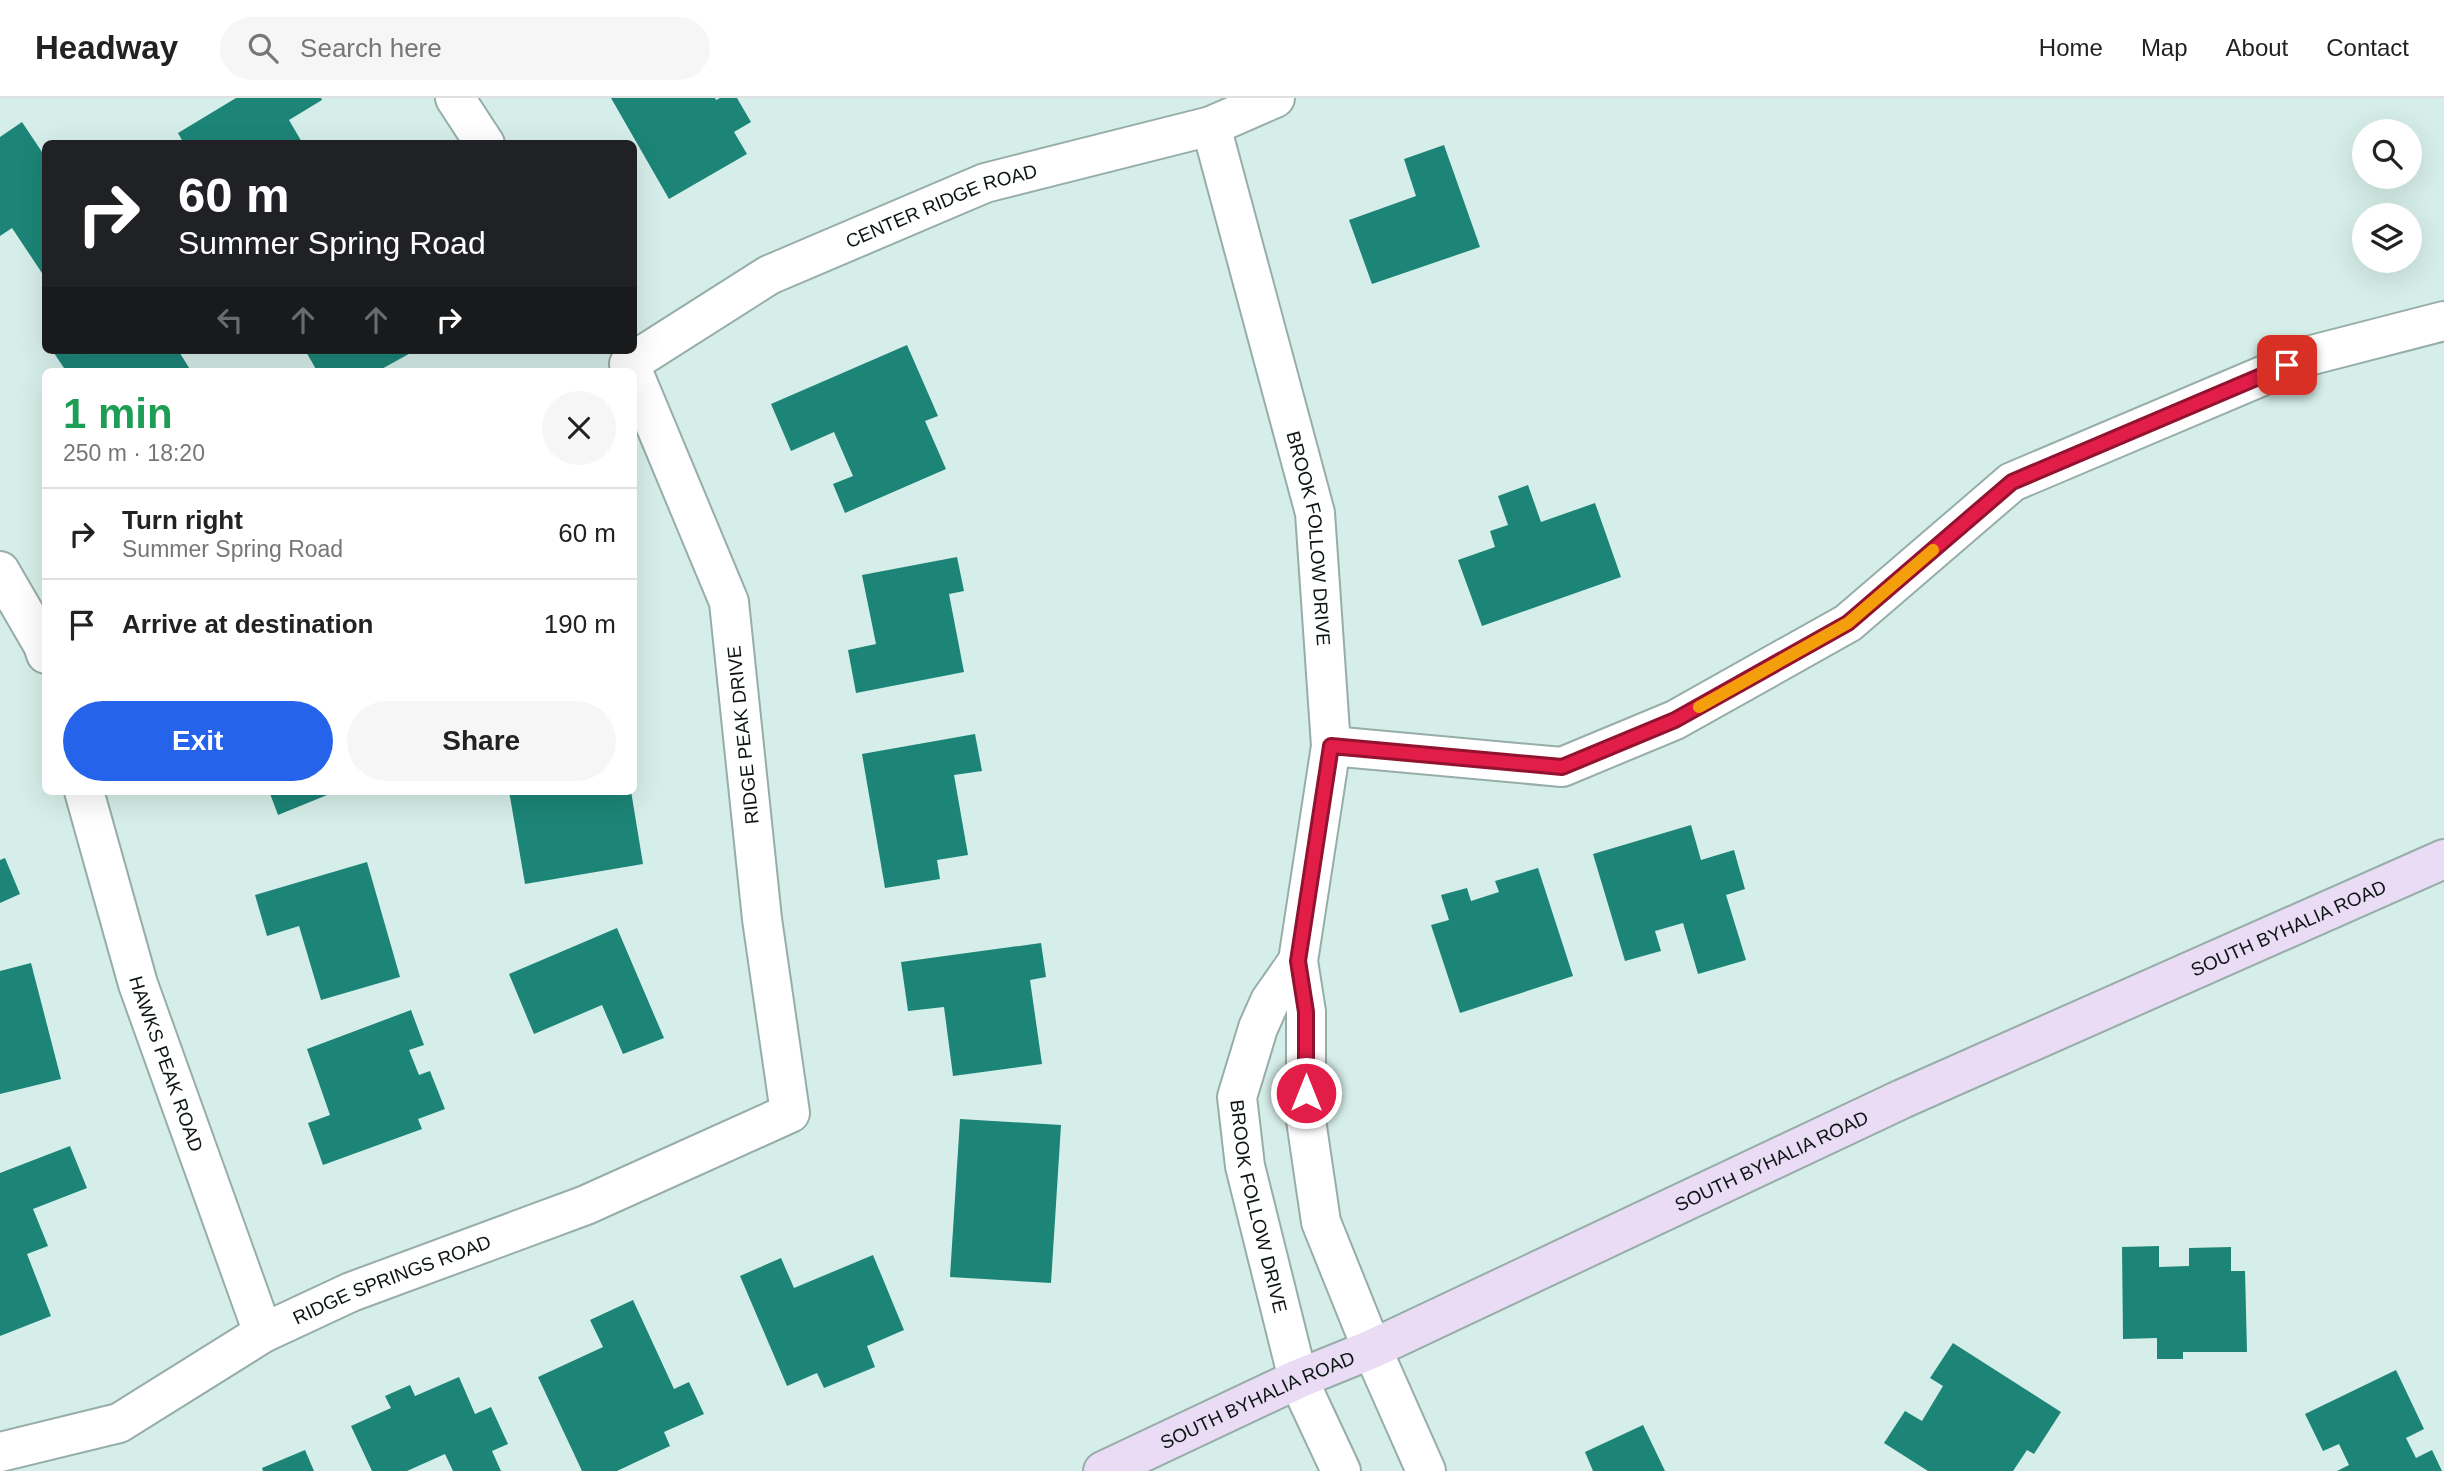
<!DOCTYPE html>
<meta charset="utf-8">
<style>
:root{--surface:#fff;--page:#f6f6f6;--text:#222;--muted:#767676;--line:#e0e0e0;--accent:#2563eb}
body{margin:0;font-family:Helvetica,sans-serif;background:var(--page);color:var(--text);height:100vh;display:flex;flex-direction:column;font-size:26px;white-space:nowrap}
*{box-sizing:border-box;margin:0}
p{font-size:23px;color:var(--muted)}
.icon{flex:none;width:38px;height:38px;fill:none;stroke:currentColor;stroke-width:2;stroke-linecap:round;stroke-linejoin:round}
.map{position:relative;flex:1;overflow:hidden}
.drawer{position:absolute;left:42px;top:270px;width:595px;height:427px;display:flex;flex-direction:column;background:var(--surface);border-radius:10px;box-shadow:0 7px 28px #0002}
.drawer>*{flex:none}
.hud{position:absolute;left:42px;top:42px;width:595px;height:214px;border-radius:10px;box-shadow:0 7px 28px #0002;background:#202124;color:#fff;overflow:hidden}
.fabs{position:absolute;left:2352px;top:21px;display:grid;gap:14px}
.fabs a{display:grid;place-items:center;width:70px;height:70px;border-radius:50%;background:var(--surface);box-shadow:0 7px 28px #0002;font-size:35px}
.pin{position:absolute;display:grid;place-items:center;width:60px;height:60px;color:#fff;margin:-30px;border-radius:14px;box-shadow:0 4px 10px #0006}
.me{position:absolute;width:77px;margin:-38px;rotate:0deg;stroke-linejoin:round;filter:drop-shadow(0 0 5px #0008)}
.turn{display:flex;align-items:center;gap:24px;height:147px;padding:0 21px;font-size:32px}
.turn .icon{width:91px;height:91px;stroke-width:2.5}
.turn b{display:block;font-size:49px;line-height:60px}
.lanes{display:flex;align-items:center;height:66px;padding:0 21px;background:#0003;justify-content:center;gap:35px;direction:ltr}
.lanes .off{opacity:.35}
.round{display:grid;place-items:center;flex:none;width:74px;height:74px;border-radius:37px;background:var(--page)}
.summary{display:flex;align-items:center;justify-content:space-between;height:119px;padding:0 21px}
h1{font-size:42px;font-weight:800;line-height:52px;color:#1e9e55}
.button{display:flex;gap:14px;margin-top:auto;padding:14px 21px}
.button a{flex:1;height:80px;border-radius:42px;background:var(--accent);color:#fff;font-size:28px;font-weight:800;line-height:80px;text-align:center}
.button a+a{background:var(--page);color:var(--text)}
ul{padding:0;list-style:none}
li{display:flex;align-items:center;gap:21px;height:91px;padding:0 21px;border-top:2px solid var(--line)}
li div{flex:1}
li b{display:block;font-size:26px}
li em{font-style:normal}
header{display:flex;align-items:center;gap:42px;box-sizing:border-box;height:98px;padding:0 35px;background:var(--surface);border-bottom:2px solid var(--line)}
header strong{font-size:33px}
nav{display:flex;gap:38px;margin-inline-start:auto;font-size:24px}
.search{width:490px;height:63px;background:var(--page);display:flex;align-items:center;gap:18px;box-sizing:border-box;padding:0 24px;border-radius:38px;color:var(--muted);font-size:26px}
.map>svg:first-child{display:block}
.building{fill:#1c8577}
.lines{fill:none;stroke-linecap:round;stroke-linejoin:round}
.minor-casing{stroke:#96ada8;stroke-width:42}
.secondary-casing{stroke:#96ada8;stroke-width:42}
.minor{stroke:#fff;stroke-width:38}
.secondary{stroke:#e9dcf4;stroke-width:38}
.route-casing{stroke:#92132f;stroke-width:18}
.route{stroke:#e11d48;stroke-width:12}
.slow{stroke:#f59e0b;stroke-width:12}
.labels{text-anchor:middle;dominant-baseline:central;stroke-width:6;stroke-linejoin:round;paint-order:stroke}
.street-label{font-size:19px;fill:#0e1615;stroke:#fff}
</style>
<header>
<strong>Headway</strong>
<div class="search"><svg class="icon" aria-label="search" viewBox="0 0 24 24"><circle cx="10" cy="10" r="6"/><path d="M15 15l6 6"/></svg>Search here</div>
<nav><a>Home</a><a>Map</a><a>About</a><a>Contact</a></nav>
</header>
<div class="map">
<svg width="2444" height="1373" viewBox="0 0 2444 1373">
<rect width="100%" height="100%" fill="#d6eee9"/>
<g class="building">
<polygon points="236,0 321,0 322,2 289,22 303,46 184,46 178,35"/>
<polygon points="611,0 715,0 716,2 720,0 737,0 751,24 734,34 747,56 669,101"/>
<polygon points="22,24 46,60 46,181 12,130 0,138 0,39"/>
<polygon points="1444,47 1480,149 1372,186 1349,122 1416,98 1404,61"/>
<polygon points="907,247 938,318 925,323 946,371 845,415 833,386 853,378 834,334 791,353 771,306"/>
<polygon points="52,252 178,252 191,273 66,273"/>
<polygon points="305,252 416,252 378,273 317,273"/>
<polygon points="1528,387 1541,424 1595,405 1621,479 1482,528 1458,462 1495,449 1490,433 1508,427 1498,398"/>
<polygon points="957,459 964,493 949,496 964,574 856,595 848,552 876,546 862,477"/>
<polygon points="975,636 982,673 954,677 968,757 937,762 940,781 885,790 862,656"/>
<polygon points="269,693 337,693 278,717"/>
<polygon points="509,693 631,693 643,766 525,786"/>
<polygon points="1691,727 1701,762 1734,752 1745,791 1726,797 1746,862 1698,876 1683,825 1655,833 1661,853 1625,863 1593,756"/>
<polygon points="5,760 20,796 0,805 0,762"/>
<polygon points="367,764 400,879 321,902 299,828 267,838 255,797"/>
<polygon points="1538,770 1573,878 1460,915 1431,827 1449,822 1441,797 1467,790 1471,803 1499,794 1495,783"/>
<polygon points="617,830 664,940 623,956 602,907 534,936 509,876"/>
<polygon points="1041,845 1046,879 1030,882 1042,966 953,978 944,909 908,913 901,864"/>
<polygon points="31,865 61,981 0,996 0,873"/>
<polygon points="411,912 424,947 409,952 419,977 430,973 445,1011 418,1021 422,1031 323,1067 308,1025 330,1017 307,951"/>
<polygon points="960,1021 1061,1027 1051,1185 950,1179"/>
<polygon points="70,1048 87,1090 33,1111 48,1148 27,1156 51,1218 0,1238 0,1075"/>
<polygon points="2159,1148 2159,1169 2189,1168 2189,1150 2231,1149 2231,1173 2245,1173 2247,1254 2183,1254 2183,1261 2157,1261 2157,1240 2123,1241 2122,1149"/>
<polygon points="873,1157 904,1232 867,1248 875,1269 824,1290 817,1275 787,1288 740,1178 781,1160 794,1190"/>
<polygon points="633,1202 674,1291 689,1284 704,1316 664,1334 670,1348 617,1373 582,1373 538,1279 603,1249 590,1222"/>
<polygon points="1953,1245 2061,1314 2034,1356 2027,1352 2013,1373 1928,1373 1884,1345 1905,1313 1922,1323 1943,1288 1930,1280"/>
<polygon points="2396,1272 2424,1331 2406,1340 2416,1360 2432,1352 2442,1373 2337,1373 2349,1367 2339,1346 2323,1353 2305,1316"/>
<polygon points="459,1279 475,1316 491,1309 508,1346 492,1353 501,1373 453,1373 445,1356 407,1373 372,1373 351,1328 391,1310 385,1298 410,1287 415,1298"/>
<polygon points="1643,1327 1665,1373 1593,1373 1585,1354"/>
<polygon points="305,1352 314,1373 263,1373 262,1370"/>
</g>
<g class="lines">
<defs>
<g id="minor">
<polyline points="455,0 485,46"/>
<path id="s1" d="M1211,28l104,387 16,233 -33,215 8,51v108l15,102 51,127 54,122"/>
<path id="s2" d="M629,266l140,-89 216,-92 226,-57 64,-28"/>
<polyline points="0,473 43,547 46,556"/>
<polyline points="1331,648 1562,669 1675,622 1848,525 2012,384 2312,257 2444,223"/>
<path id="s3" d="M84,693l54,193 125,349"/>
<path id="s4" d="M1298,863l-28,40 -12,27 -21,69 8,69 53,213 43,92"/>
<path id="s5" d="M0,1354l119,-29 144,-90 88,-41 235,-87 204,-92 -28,-194 -33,-317 -95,-228"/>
</g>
<g id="secondary">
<path id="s6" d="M1103,1373l195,-92 74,-30 530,-250 542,-240"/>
</g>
</defs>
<use href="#minor" class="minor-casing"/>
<use href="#secondary" class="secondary-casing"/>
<use href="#minor" class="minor"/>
<use href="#secondary" class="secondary"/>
</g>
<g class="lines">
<defs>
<polyline id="route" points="1306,995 1306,914 1298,863 1331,648 1562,669 1675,622 1848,525 2012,384 2287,267"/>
</defs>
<use href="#route" class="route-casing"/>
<use href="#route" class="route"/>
<polyline class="slow" points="1699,609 1848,525 1933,452"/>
</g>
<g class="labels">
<g class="street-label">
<text stroke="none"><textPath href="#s2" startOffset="352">CENTER RIDGE ROAD</textPath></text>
<text stroke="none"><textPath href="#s1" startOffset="425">BROOK FOLLOW DRIVE</textPath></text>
<text transform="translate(743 637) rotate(-96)">RIDGE PEAK DRIVE</text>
<text stroke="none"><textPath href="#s6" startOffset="1304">SOUTH BYHALIA ROAD</textPath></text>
<text stroke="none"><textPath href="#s3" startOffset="285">HAWKS PEAK ROAD</textPath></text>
<text stroke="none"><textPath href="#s6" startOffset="737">SOUTH BYHALIA ROAD</textPath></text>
<text stroke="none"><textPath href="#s4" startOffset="262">BROOK FOLLOW DRIVE</textPath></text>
<text stroke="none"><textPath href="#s5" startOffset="432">RIDGE SPRINGS ROAD</textPath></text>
<text stroke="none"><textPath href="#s6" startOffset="170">SOUTH BYHALIA ROAD</textPath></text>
</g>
</g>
</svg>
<div class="fabs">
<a><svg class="icon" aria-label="search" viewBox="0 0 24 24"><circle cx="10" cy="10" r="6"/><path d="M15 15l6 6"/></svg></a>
<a><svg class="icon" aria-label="layers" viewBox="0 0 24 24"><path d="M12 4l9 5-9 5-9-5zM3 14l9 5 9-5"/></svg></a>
</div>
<div class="pin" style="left:2287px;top:267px;background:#d93025"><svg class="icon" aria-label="arrive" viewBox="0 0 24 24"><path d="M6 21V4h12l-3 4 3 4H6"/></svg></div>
<svg class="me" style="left:1306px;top:995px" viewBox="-20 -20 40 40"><circle r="17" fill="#e11d48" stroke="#fff" stroke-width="3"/><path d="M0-11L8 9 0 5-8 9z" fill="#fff"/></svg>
<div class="hud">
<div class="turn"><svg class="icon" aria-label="right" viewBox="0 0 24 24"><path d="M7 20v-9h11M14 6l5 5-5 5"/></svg><div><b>60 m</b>Summer Spring Road</div></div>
<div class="lanes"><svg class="icon off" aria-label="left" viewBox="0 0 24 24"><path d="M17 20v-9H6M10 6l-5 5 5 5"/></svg><svg class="icon off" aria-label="ahead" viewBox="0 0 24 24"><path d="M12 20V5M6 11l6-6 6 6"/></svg><svg class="icon off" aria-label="ahead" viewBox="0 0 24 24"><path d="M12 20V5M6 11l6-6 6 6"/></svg><svg class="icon" aria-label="right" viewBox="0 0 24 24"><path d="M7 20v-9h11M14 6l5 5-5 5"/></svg></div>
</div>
<section class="drawer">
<div class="summary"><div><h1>1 min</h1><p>250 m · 18:20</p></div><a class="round"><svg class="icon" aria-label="close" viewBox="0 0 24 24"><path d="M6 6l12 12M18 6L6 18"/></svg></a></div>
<ul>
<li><svg class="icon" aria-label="right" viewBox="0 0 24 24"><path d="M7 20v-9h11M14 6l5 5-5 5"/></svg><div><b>Turn right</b><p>Summer Spring Road</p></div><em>60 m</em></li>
<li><svg class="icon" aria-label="arrive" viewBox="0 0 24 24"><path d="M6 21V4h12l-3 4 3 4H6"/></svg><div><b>Arrive at destination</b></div><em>190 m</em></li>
</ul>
<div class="button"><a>Exit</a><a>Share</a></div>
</section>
</div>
